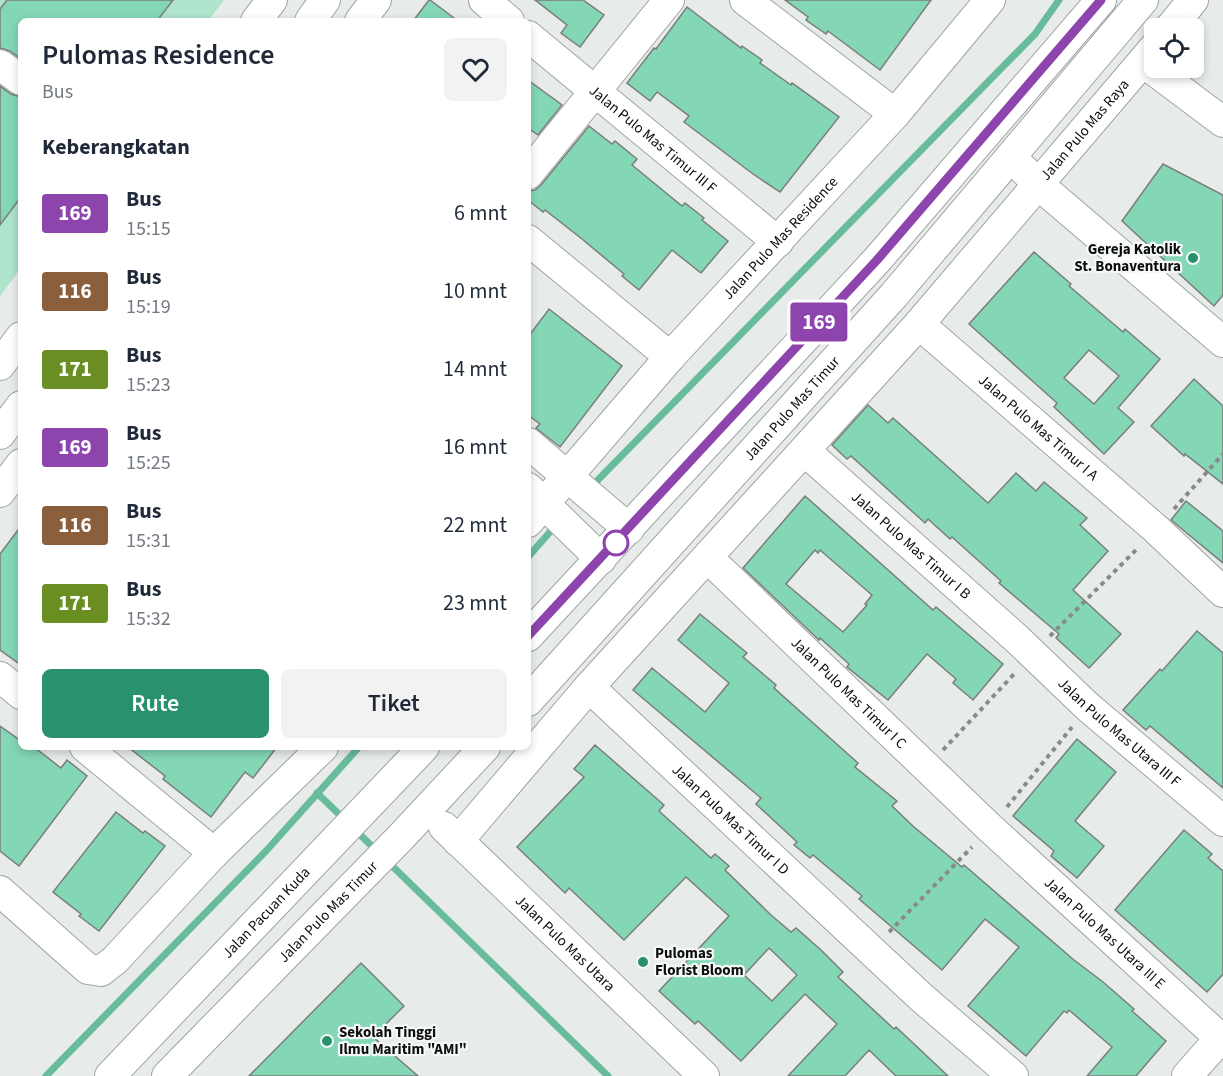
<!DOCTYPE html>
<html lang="id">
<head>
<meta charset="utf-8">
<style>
  :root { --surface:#fff; --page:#f2f2f3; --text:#1f2937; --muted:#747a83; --accent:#29916e }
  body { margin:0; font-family:"Source Sans 3",sans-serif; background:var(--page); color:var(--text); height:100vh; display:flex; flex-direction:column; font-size:22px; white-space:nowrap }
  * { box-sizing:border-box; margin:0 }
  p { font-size:20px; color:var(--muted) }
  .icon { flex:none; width:33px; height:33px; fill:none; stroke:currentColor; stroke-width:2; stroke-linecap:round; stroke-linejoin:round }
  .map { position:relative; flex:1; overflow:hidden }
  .side { position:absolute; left:18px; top:18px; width:513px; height:732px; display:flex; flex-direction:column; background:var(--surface); border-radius:9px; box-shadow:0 3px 9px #0003 }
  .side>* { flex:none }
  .badge { padding:0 12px; border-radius:4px; font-size:21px; line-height:39px }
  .buttons { position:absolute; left:1144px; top:18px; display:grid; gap:12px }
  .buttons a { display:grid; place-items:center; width:60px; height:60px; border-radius:9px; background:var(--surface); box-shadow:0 3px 9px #0003; font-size:30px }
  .map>.badge { position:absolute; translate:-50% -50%; box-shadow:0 0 0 3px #fff }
  h2 { padding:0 24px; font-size:22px; line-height:54px }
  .round { display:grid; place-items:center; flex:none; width:63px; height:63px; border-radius:9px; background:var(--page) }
  .overview { display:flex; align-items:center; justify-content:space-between; height:102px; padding:0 24px }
  h1 { font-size:28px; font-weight:600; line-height:45px }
  .action { display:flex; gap:12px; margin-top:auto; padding:12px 24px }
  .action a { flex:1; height:69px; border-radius:9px; background:var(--accent); color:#fff; font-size:24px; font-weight:600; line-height:69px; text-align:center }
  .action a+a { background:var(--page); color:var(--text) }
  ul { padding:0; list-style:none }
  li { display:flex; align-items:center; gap:18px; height:78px; padding:0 24px }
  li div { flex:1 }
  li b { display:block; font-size:22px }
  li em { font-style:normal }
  li .badge { min-width:66px; font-weight:700; text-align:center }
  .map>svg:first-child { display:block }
  .green { fill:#aee3cc }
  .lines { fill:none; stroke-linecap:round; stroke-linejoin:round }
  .stream { stroke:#68bc9b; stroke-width:7 }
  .building { fill:#83d7b5; stroke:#7a7e7c; stroke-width:1.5; fill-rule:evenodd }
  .minor-casing { stroke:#a0a4a2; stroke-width:32 }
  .path { stroke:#898b8a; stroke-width:4; stroke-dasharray:4.5 4.5; stroke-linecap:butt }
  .minor { stroke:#fff; stroke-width:30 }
  .line-casing { stroke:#fff; stroke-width:14 }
  .line { stroke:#8e44ad; stroke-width:9 }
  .poi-dot { fill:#29916e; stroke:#f5f9f7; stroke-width:2 }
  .stop-dot { fill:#fff; stroke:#8e44ad; stroke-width:3 }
  .labels { text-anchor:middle; stroke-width:4.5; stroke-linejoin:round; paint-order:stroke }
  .street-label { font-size:15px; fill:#0c0d0c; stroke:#f5f9f7 }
  .poi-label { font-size:15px; font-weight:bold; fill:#0c0d0c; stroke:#f5f9f7; text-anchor:start }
</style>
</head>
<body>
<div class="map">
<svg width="1223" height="1076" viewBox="0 0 1223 1076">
  <rect width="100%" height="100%" fill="#e7ebe9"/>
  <polygon class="green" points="0,0 224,0 208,21 21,21 21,268 0,296"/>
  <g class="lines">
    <g class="stream">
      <polyline points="590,488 1035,34 1059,0"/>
      <polyline points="528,557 556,525"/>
      <polyline points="317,793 344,819"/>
      <polyline points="354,829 376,850"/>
      <polyline points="386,860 608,1076"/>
      <polyline points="46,1076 266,851 359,747"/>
    </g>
  </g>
  <g class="building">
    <polygon points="7,0 173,0 157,21 21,21 21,59 10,51 0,48 0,9"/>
    <polygon points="429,0 430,0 458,21 413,21"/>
    <polygon points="535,0 583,0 604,15 580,47 561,33 567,25"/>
    <polygon points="785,0 931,0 880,70 828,31 826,34 806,20 808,17"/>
    <polygon points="687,7 741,48 742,46 762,60 760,63 791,85 792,83 839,117 780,192 753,174 684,122 689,116 657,92 650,101 627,83 654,48 656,49"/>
    <polygon points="528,80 562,105 538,135 528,128"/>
    <polygon points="0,86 11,94 21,97 21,197 0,225"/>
    <polygon points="589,126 612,144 615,141 637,159 632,165 682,206 685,203 704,218 702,220 728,241 701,273 672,250 639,290 622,276 624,274 582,239 545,210 543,212 528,200 528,191 535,190 541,185"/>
    <polygon points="1163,164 1223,195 1223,295 1214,306 1122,221"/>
    <path d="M1034,252l37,32 -2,2 54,46 2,-3 35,30 -42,49 16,14 -30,32 -50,-47 3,-4 -88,-79zM1089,350l30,26 -25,28 -30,-26z"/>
    <polygon points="549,309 622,366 560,447 536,428 540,424 528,415 528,337"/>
    <polygon points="1194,379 1223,406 1223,484 1185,454 1184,456 1151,426"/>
    <polygon points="868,405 888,423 893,418 988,503 1016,473 1036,491 1044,482 1087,518 1080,525 1108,551 1073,590 1121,634 1089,668 1056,638 1059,634 999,583 1001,581 952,537 950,539 928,519 925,523 851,456 847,459 832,445"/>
    <path d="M805,496l128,114 3,-3 67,57 -30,36 -20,-17 3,-4 -29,-25 -39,46 -41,-33 2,-3 -29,-26 -1,2 -76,-72zM815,550l3,3 2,-3 52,45 -7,9 2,1 -24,27 -57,-48z"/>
    <polygon points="1186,501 1223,531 1223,563 1171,520"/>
    <polygon points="21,526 21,665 0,650 0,554"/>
    <polygon points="700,614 747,653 743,657 776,685 774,688 858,763 855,767 897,801 892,806 914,827 962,867 964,865 1074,960 1103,982 1134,1009 1132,1011 1166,1041 1136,1076 1087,1076 1112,1047 1069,1010 1067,1013 1064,1011 1026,1056 968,1006 1019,947 985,919 942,970 859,899 862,896 813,855 810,858 794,845 797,842 756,804 761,798 633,690 652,668 705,712 729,683 678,640"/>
    <polygon points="1197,631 1223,653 1223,788 1150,726 1146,730 1123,710 1160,669 1162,671"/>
    <polygon points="0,726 21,741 21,747 34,747 61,768 67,760 87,776 19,866 0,851"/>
    <polygon points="1077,739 1116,772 1075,821 1104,846 1077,878 1051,856 1054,851 1013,816"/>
    <path d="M595,745l69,60 -5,6 52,47 4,-4 14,12 -4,4 46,45 20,17 5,-4 25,22 22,22 -5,5 56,52 2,-2 52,49h-52l-27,-26 -24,26h-57l49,-52 -32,-30 -64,67 -43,-40 -3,3 -36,-33 70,-75 -43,-39 -62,63 -55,-52 -4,5 -48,-46 67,-70 -10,-8zM769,948l28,27 -25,26 -28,-26z"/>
    <polygon points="128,747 277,747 253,778 245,772 211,817 163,779 165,776"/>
    <polygon points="116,812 143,833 145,831 165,846 99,931 79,916 81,914 53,892"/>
    <polygon points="1184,830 1212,854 1208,858 1223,871 1223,974 1207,992 1115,910"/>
    <polygon points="361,963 404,1006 373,1037 418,1076 249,1076"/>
  </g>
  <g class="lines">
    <g class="minor-casing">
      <g id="minor">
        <polyline points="484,0 509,21"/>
        <polyline points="745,0 895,114"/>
        <polyline points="256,21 272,0"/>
        <polyline points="310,21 325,0"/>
        <polyline points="360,21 376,0"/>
        <polyline points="1170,28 1193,0"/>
        <path id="s1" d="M528,36l250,206"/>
        <polyline points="1143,62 1223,122"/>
        <polyline points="0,65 21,80"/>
        <polyline points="1023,169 1046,191 1223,342"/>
        <polyline points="528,174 669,0"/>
        <polyline points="528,240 670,357"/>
        <path id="s2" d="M919,324l237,205 67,63"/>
        <polyline points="0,365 21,337"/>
        <polyline points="0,434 21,406"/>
        <polyline points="528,443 629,529"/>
        <path id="s3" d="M805,451l212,188 71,68 135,114"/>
        <polyline points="528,488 601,559"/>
        <polyline points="0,492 21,464"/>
        <path id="s4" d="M528,522l142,-165 225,-243 95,-114"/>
        <path id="s5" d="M708,558l282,270 230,210"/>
        <polyline points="528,636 877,260 1101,0"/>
        <polyline points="0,677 21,694"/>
        <path id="s6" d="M589,687l333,311 91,78"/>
        <path id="s7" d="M528,701l366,-406 249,-295"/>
        <polyline points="85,747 214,853"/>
        <path id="s8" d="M444,827l260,249"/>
        <path id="s9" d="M458,841l131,-154 330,-363 236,-277"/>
        <polyline points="0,891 88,969 101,971 115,960 214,853 323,747"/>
        <path id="s10" d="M110,1076l314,-329"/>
        <path id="s11" d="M167,1076l234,-239 84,-90"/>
        <polyline points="1187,1076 1223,1035"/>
      </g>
    </g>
    <g class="path">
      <polyline points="1174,509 1223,454"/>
      <polyline points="1050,636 1138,548"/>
      <polyline points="943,750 1016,672"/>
      <polyline points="1007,807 1072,727"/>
      <polyline points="889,932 972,847"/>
    </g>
    <use href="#minor" class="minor"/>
  </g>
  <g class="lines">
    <g class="line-casing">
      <polyline id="line" points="528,636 877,260 1101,0"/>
    </g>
    <use href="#line" class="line"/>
  </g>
  <g class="poi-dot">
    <circle cx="1193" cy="258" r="6"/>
    <circle cx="643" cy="962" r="6"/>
    <circle cx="327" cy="1041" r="6"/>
  </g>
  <circle class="stop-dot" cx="616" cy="543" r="12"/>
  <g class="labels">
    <g class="street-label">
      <text dy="5" stroke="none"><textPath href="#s9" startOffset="948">Jalan Pulo Mas Raya</textPath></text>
      <text dy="5" stroke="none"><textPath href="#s1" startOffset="162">Jalan Pulo Mas Timur III F</textPath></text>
      <text dy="5" stroke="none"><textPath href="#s4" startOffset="380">Jalan Pulo Mas Residence</textPath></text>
      <text dy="5" stroke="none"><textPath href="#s7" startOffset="394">Jalan Pulo Mas Timur</textPath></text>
      <text dy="5" stroke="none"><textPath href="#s2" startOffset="158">Jalan Pulo Mas Timur I A</textPath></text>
      <text dy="5" stroke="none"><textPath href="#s3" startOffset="142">Jalan Pulo Mas Timur I B</textPath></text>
      <text dy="5" stroke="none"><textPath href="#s5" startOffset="195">Jalan Pulo Mas Timur I C</textPath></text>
      <text dy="5" stroke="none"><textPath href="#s3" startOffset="422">Jalan Pulo Mas Utara III F</textPath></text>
      <text dy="5" stroke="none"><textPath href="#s6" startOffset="194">Jalan Pulo Mas Timur I D</textPath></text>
      <text dy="5" stroke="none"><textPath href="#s10" startOffset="226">Jalan Pacuan Kuda</textPath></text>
      <text dy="5" stroke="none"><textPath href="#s11" startOffset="230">Jalan Pulo Mas Timur</textPath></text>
      <text dy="5" stroke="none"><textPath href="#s5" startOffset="546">Jalan Pulo Mas Utara III E</textPath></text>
      <text dy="5" stroke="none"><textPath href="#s8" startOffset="168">Jalan Pulo Mas Utara</textPath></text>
    </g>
    <g class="poi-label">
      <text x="1181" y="254" text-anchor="end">Gereja Katolik<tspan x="1181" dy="17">St. Bonaventura</tspan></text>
      <text x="655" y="958">Pulomas<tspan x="655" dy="17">Florist Bloom</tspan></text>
      <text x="339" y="1037">Sekolah Tinggi<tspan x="339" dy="17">Ilmu Maritim "AMI"</tspan></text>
    </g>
  </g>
</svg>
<div class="buttons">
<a><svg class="icon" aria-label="locate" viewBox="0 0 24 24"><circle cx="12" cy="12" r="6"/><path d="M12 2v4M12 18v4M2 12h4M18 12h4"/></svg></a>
</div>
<b class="badge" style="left:819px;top:322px;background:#8e44ad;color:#fff">169</b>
<section class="side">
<div class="overview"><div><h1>Pulomas Residence</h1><p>Bus</p></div><a class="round"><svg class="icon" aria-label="heart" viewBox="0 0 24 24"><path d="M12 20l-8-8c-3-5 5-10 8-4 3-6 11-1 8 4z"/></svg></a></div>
<h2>Keberangkatan</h2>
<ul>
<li><span class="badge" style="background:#8e44ad;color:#fff">169</span><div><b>Bus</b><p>15:15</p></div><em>6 mnt</em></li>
<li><span class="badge" style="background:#8b5e3c;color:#fff">116</span><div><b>Bus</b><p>15:19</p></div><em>10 mnt</em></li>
<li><span class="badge" style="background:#6b8e23;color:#fff">171</span><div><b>Bus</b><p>15:23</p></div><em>14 mnt</em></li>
<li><span class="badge" style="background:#8e44ad;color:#fff">169</span><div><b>Bus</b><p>15:25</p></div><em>16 mnt</em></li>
<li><span class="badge" style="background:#8b5e3c;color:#fff">116</span><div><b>Bus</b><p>15:31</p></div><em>22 mnt</em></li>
<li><span class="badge" style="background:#6b8e23;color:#fff">171</span><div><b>Bus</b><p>15:32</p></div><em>23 mnt</em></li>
</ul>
<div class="action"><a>Rute</a><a>Tiket</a></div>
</section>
</div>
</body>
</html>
